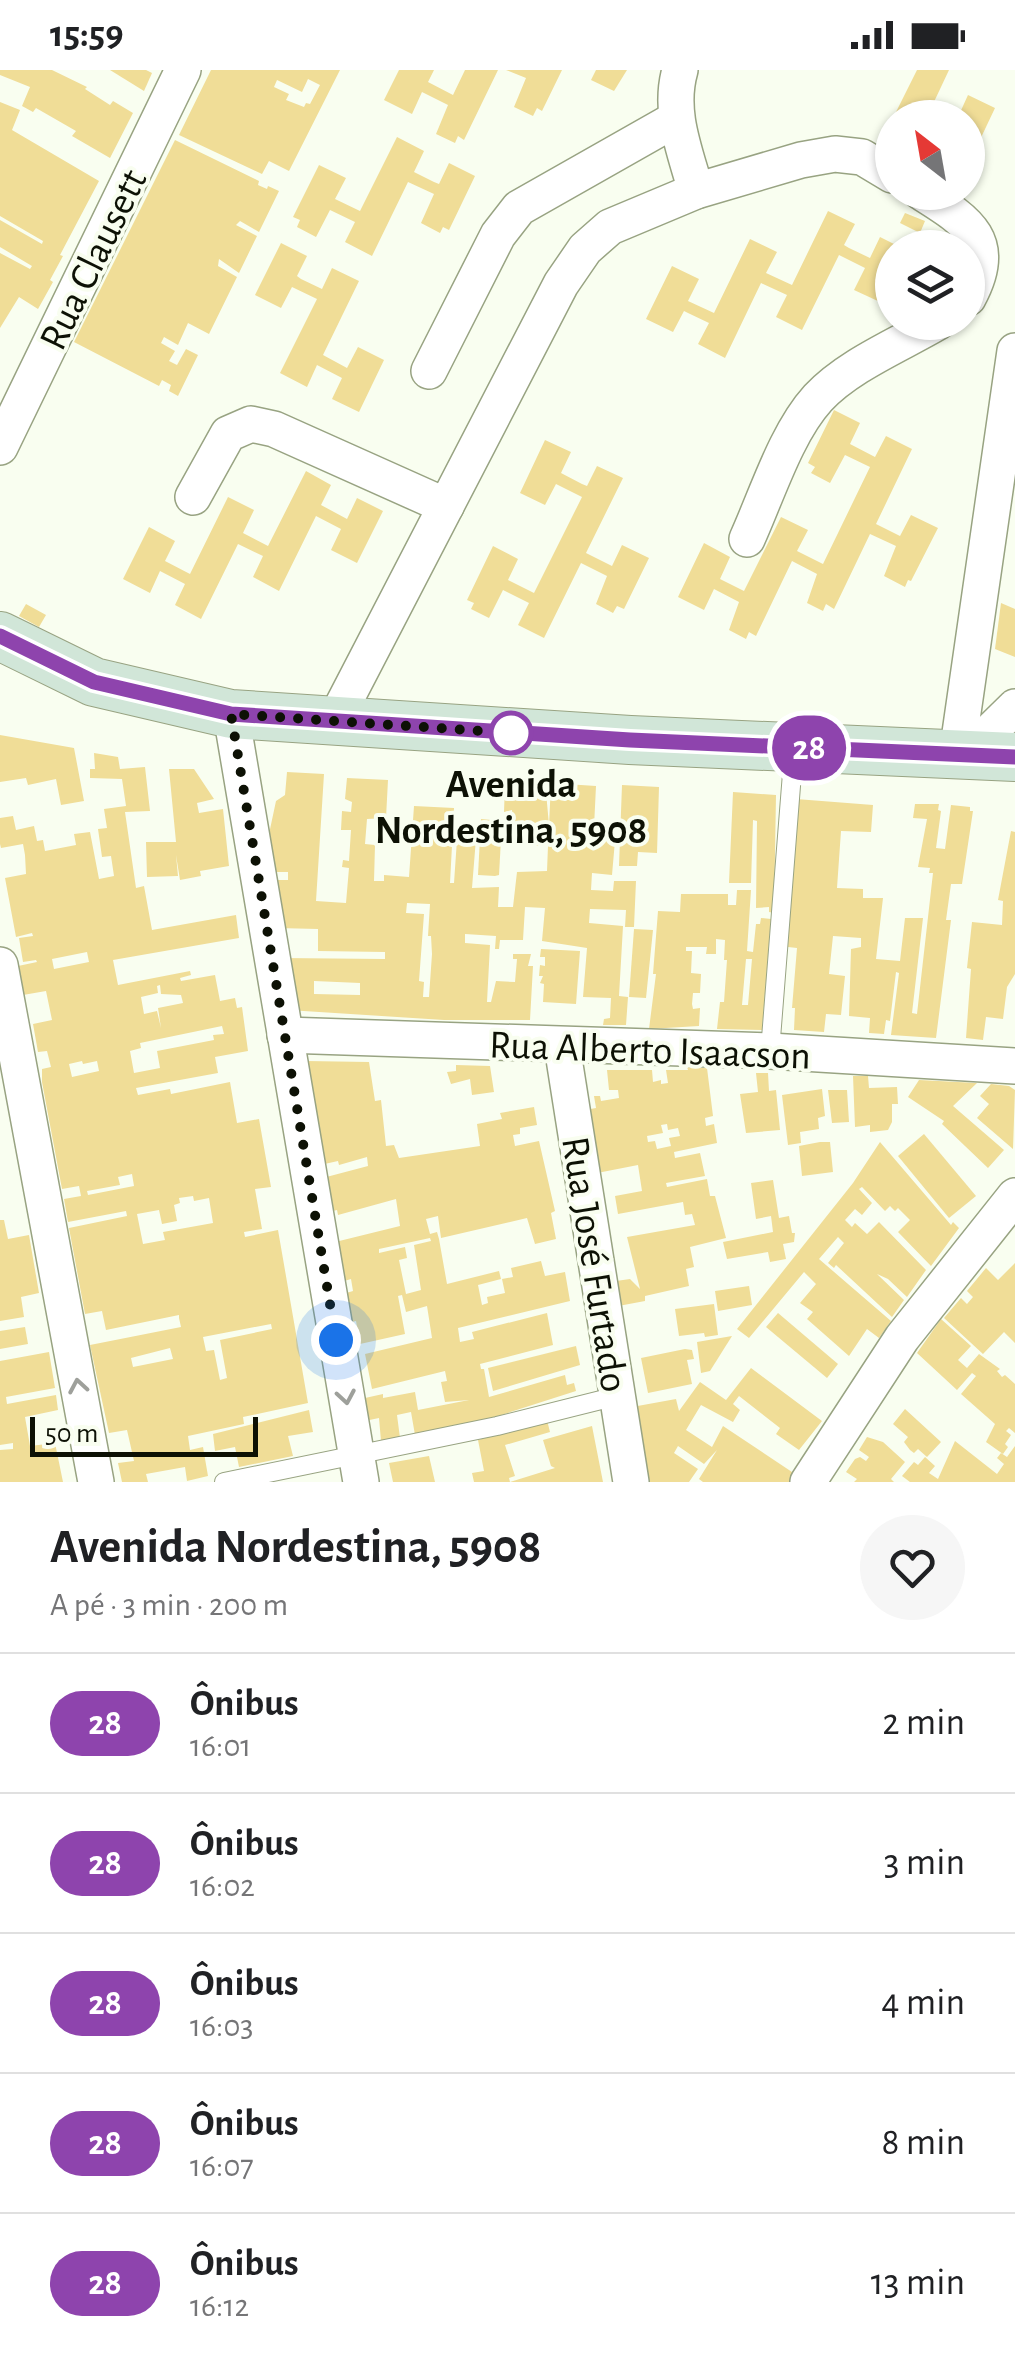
<!DOCTYPE html>
<html lang="pt">
<head>
<meta charset="utf-8">
<style>
  :root { --surface:#fff; --page:#f6f6f6; --text:#202124; --muted:#757577; --line:#e0e0e0 }
  body { margin:0; font-family:"Alegreya Sans",sans-serif; background:var(--page); color:var(--text); height:100vh; display:flex; flex-direction:column; font-size:38px; white-space:nowrap }
  * { box-sizing:border-box; margin:0 }
  p { font-size:32px; color:var(--muted) }
  .icon { flex:none; width:55px; height:55px; fill:none; stroke:currentColor; stroke-width:2; stroke-linecap:round; stroke-linejoin:round }
  .map { position:relative; height:1412px; overflow:hidden }
  .details { display:flex; flex-direction:column; background:var(--surface); flex:1 }
  .details>* { flex:none }
  .badge { padding:0 20px; border-radius:32px; font-size:35px; line-height:65px }
  .needle { width:65px; rotate:329deg }
  .fabs { position:absolute; left:875px; top:30px; display:grid; gap:20px }
  .fabs a { display:grid; place-items:center; width:110px; height:110px; border-radius:50%; background:var(--surface); box-shadow:0 2px 8px #0004; font-size:50px }
  .scale { position:absolute; left:30px; bottom:25px; width:228px; box-sizing:border-box; padding-left:10px; border:5px solid #0d1105; border-top:0; font-size:28px; line-height:35px; white-space:nowrap; color:#0d1105; -webkit-text-stroke:8px #f9fef0; paint-order:stroke }
  .you { position:absolute; width:50px; height:50px; margin:-25px; border:8px solid #fff; border-radius:50%; background:#1a73e8; box-shadow:0 0 0 15px #1a73e833 }
  .map>.badge { position:absolute; translate:-50% -50%; box-shadow:0 0 0 5px #fff }
  .round { display:grid; place-items:center; flex:none; width:105px; height:105px; border-radius:52px; background:var(--page) }
  .overview { display:flex; align-items:center; justify-content:space-between; height:170px; padding:0 50px }
  h1 { font-size:48px; font-weight:700; line-height:75px }
  ul { padding:0; list-style:none }
  li { display:flex; align-items:center; gap:30px; height:140px; padding:0 50px; border-top:2px solid var(--line) }
  li div { flex:1 }
  li b { display:block; font-size:38px }
  li em { font-style:normal }
  li .badge { min-width:110px; font-weight:700; text-align:center }
  .status { display:flex; justify-content:space-between; align-items:center; height:70px; padding:0 50px; background:var(--surface); direction:ltr }
  .status svg { height:28px; fill:currentColor }
  .map>svg:first-child { display:block }
  .building { fill:#f0dd97; fill-rule:evenodd }
  .lines { fill:none; stroke-linecap:round; stroke-linejoin:round }
  .lane-casing { stroke:#98a382; stroke-width:20 }
  .street-casing { stroke:#98a382; stroke-width:38 }
  .secondary-casing { stroke:#98a382; stroke-width:50 }
  .lane { stroke:#fff; stroke-width:18 }
  .street { stroke:#fff; stroke-width:35 }
  .secondary { stroke:#d1e6d8; stroke-width:48 }
  .oneway { stroke:#9ea09b }
  .line-casing { stroke:#fff; stroke-width:22 }
  .line { stroke:#8e44ad; stroke-width:15 }
  .walk { stroke:#0d1105; stroke-width:10; stroke-dasharray:0 18 }
  .stop-dot { fill:#fff; stroke:#8e44ad; stroke-width:5 }
  .labels { text-anchor:middle; stroke-width:8; stroke-linejoin:round; paint-order:stroke }
  .street-label { font-size:40px; fill:#0d1105; stroke:#f9fef0 }
  .stop-label { font-size:40px; font-weight:bold; fill:#0d1105; stroke:#f9fef0 }
</style>
</head>
<body>
<div class="status"><b>15:59</b><svg viewBox="0 0 49 12"><path d="M0 12V9h3v3zM5 12V6h3v6zM10 12V3h3v9zM15 12V0h3v12zM26 1h20v11H26zM47 4h2v5h-2z"/></svg></div>
<div class="map">
<svg width="1015" height="1412" viewBox="0 0 1015 1412">
  <rect width="100%" height="100%" fill="#f9fef0"/>
  <g class="building">
    <polygon points="0,0 52,0 87,17 85,19 110,35 113,31 133,43 110,88 72,66 76,61 36,38 33,42 22,36 30,17 0,5"/>
    <polygon points="110,0 146,0 152,3 144,21"/>
    <path d="M211,0h129l-51,101 -20,-10 -7,13 -83,-39zM308,9l12,6 -10,19 -4,-1 -2,4 -18,-7 3,-6 -15,-7 3,-7 25,12z"/>
    <polygon points="399,0 434,0 428,12 453,25 465,0 498,0 464,70 458,66 455,73 436,64 448,35 422,22 412,44 384,30"/>
    <polygon points="506,0 562,0 542,41 537,38 533,46 514,37 526,8"/>
    <polygon points="596,0 627,0 614,21 591,10"/>
    <polygon points="917,0 949,0 933,34 953,45 958,47 968,25 995,38 968,95 968,48 928,45 926,48 893,48"/>
    <polygon points="0,32 20,40 12,60 99,111 60,185 63,186 50,210 53,212 38,239 19,227 0,258 0,183 30,199 32,196 0,177 0,150 42,174 43,171 0,146"/>
    <polygon points="397,67 424,81 414,102 434,112 439,114 449,93 475,106 449,160 443,157 440,163 421,153 434,124 408,112 372,186 345,172 355,152 330,140 316,167 297,157 300,150 293,147 319,95 346,108 335,129 360,141"/>
    <polygon points="175,70 259,111 258,115 267,119 268,116 279,121 259,162 240,151 236,155 257,166 239,203 219,189 218,196 237,207 209,264 188,253 178,275 164,267 161,273 175,281 169,291 177,295 186,279 198,285 178,326 169,321 171,315 162,310 159,316 74,272"/>
    <polygon points="828,141 855,154 844,175 849,178 870,188 880,167 902,178 892,178 892,208 880,232 854,220 865,198 839,185 802,260 776,247 787,225 761,213 725,288 698,274 709,253 688,243 684,241 673,262 646,249 672,196 699,209 688,231 714,243 750,169 777,182 766,203 792,215"/>
    <polygon points="905,143 925,151 920,163 900,153"/>
    <polygon points="281,173 307,186 297,206 301,209 322,219 332,198 359,211 323,285 347,298 358,277 384,290 359,342 332,329 342,308 317,295 307,317 280,303 317,229 292,217 281,238 255,225"/>
    <polygon points="834,340 860,353 850,374 875,387 886,366 912,379 876,454 900,466 911,445 938,458 911,511 908,510 905,517 884,506 896,476 870,464 834,539 826,534 823,541 807,533 817,504 792,491 756,566 749,562 746,569 729,560 739,532 714,519 704,540 678,527 704,473 730,487 720,509 744,521 781,447 808,460 797,481 823,494 870,397 845,385 830,413 811,403 815,397 808,393"/>
    <polygon points="545,370 571,382 561,403 582,414 587,416 597,396 623,408 586,483 612,496 622,475 649,488 624,539 617,536 613,543 596,534 607,506 581,493 544,568 518,555 529,533 503,520 489,548 471,539 474,533 467,530 493,476 518,489 508,510 534,523 582,427 556,414 545,435 520,423"/>
    <polygon points="306,401 331,415 321,435 347,449 357,428 383,441 357,493 331,480 341,459 316,446 279,521 253,507 263,486 238,474 201,549 175,535 185,514 160,501 150,523 123,509 149,457 175,471 165,491 190,504 228,427 254,440 243,463 268,476"/>
    <polygon points="1001,533 1015,539 1015,587 995,579"/>
    <polygon points="26,534 46,545 39,557 19,546"/>
    <polygon points="0,665 74,678 84,731 61,735 56,709 28,715 26,708 0,712"/>
    <path d="M94,683l24,4 2,12 25,-2 5,44 -25,1 11,76 8,-2 8,44 84,-15 3,23 -126,22 5,25 72,-14 1,4 -11,3 1,3 34,-6 5,26 15,-3 2,10 5,-1 6,44 -33,6 3,16 -82,15 2,7 32,-6 1,5 59,-12 7,41 22,-4 12,68 -16,2 7,40 -18,3 1,5 33,-7 30,173 -65,14 1,7 -56,12 2,14 13,-3 5,29 -21,5 -2,-14 -39,7 2,8h-26l-4,-19 16,-2 -7,-31 -18,3 -19,-88 91,-18 -2,-9v-3l-73,15 -4,-19 -17,3 -16,-86 58,-12 -1,-5 -58,11 -4,-23 17,-3 -2,-10 -17,3 -20,-107v-13l9,-2 -4,-16 -9,1 -5,-28 19,-4 -6,-29 -23,4 -5,-29 19,-4 -1,-2 -13,2 -4,-24 14,-2 -1,-3 -16,4 -11,-59 21,-4 -1,-19 -2,-11 -22,4 -1,-4v-26l13,-2 3,14 18,-4 3,15 6,-1 2,11 31,-6 -2,-11 16,-2 9,47 15,-3 -3,-20 -9,1 -4,-28 9,-1 -3,-19 22,-3 -4,-27 -32,-1v-9h5zM87,882l2,10 -35,7 -2,-10zM160,915l1,9 20,1 2,8 -25,5 3,20 -4,-17 -13,3 -3,-17 17,-4 -1,-7zM222,956l2,8 -11,1 1,5 -57,11 3,17 -26,5 -4,-22 11,-3 -1,-5zM82,991l1,3 14,-3 2,10 -27,6 -3,-13zM132,1104l2,12 -46,9 -1,-4 33,-6 -2,-8zM193,1126l1,5 15,-3 4,25 -50,9 2,8 -22,4 -6,-30 22,-4 3,14 15,-3 -3,-16 6,-2 -1,-5zM271,1254l1,5 -52,11 7,38 -7,2 -6,-30 -8,1 -3,-14zM170,1278l3,11 -40,8 -2,-9z"/>
    <polygon points="169,699 194,699 214,729 197,733 199,743 223,739 229,796 200,801 201,806 180,810 176,785 178,806 147,807 146,772 176,772"/>
    <path d="M287,702l37,2 -8,127 30,2 3,-35 -7,-1 1,-7 6,1 2,-31h-10l1,-19 9,1 1,-10 -7,-3 2,-21 41,2 -2,38 -19,1 -2,25 10,1 -1,36h10v-6l25,2 5,-71 40,2 -4,75h4l4,-58 19,1 -5,62 27,-1 -1,20h15l4,-35 30,-1 1,-25 -37,-1 1,-35 -8,2 1,-28 22,1 1,7h5v-4l13,4 3,33 2,-42 45,3 -2,41 22,2 -4,46 -20,-2 -1,17 22,1 1,-10h22l-2,46h-9l1,-17 -36,-1 -1,14 34,3 -4,70 9,1 -2,28h-23l1,-6 6,-1 1,-20 -28,-1 4,-49 -45,-7 3,-33 -20,-1 -2,33h-23l-1,9h-4l1,-13 -31,-2v9l25,2 -3,57h4l5,-21 19,1 2,-23h-4v-5h18l-3,12h5l-3,54h-86l-156,-10 -7,-52 104,1v-7l-67,-1v-22l-41,-1 -3,-48h14v-8h-17l-2,-38 7,-33 9,-6zM407,833l23,1 -2,32h3l1,18 -3,43h-6l1,-15 -5,-1 5,-67 -18,-1zM314,911l46,2v12l-46,-1z"/>
    <polygon points="622,715 659,717 657,783 638,782 637,796 619,796"/>
    <polygon points="733,722 776,725 774,843 769,842 769,837 756,838 757,751 753,750 751,813 729,813"/>
    <polygon points="796,729 873,735 871,762 841,761 837,818 863,819 863,828 883,828 876,889 900,891 905,848 923,848 912,943 917,944 933,803 929,803 930,798 918,797 927,749 913,748 915,734 939,734 938,740 941,741 936,778 945,779 951,735 970,737 970,741 973,741 962,814 951,814 946,850 951,850 936,968 891,965 899,903 896,902 890,951 886,950 884,964 869,963 870,948 849,946 851,879 861,877 861,868 833,866 829,904 845,906 841,945 826,944 824,962 794,960 795,938 792,938 797,878 788,877"/>
    <polygon points="481,749 502,751 499,805 495,806 478,805"/>
    <polygon points="1011,761 1015,762 1015,904 1007,917 1003,949 986,947 983,970 966,968 971,899 967,898 972,852 1002,855 1003,831 998,830"/>
    <path d="M737,820h14l-4,61 6,1 3,-28h4l1,-6 10,1 -9,111 -45,-1 3,-27h4l3,-42h-3l1,-20 -9,-1v15h-10l1,-7h-21v4h6l-1,22 10,1 -1,19h-7l-1,11 1,5 7,-1 -1,18 -50,3 7,-55h-3l5,-63 22,1 1,-18h47v11h8zM746,889h6l-4,46h-6z"/>
    <polygon points="634,859 653,860 646,928 629,927"/>
    <polygon points="541,879 580,881 576,934 543,932 544,914 540,913 543,906 539,906 540,895 545,896 545,887 540,887"/>
    <path d="M306,991l63,1 6,39 6,-1 5,46 8,-1 5,13 81,-12 -3,-22 25,-5 -2,-6 34,-6 3,18 -17,3v6l-7,1 2,11 24,-5 16,70 -4,2 5,26 -21,5 -8,-26 -86,20 -3,-22 -12,3 4,15 7,-2 2,7 8,45 52,-13 2,8 -23,6 4,20 6,-2 -1,-6 18,-4 -3,-14 11,-2 -2,-9 30,-7 4,15 20,-4 5,29 -112,27 2,14 14,-3 -2,-7 75,-19 6,32 -73,19 1,5h3l5,28 76,-22 2,10 7,-2 2,8 -103,33 -58,11 -4,-23 -14,3 3,23 -19,3 -2,-23 -19,4 -4,-22 27,-6v4l32,-6 3,18 51,-10 -24,2 -4,-20 6,-1 -2,-10 -73,18 -7,-35 67,-16 -5,-32 -21,6 -4,-17 -4,1 7,38 -45,10 -4,-23 -16,4 -7,-28 20,-6 -2,-12 -20,6 -8,-40 77,-19 -4,-27 -58,16 -1,-5 -16,4 -6,-34 53,-14 -1,-9 -28,8 -1,-4 -27,6zM430,1168l1,3 -17,4 7,45 -15,4 -7,-34 8,-2 -2,-11 -26,6v-4z"/>
    <polygon points="456,995 490,996 494,1022 472,1025 470,1009 451,1014 447,1002 456,1001"/>
    <path d="M687,997l20,1 6,48 -8,2 1,8 8,-2 3,19 -43,9 1,6 25,-5 5,23 -39,7 1,4 40,-8 3,17h5l11,42 -36,9 4,20 -8,2 3,17 -44,10v5l-32,6 -4,-25 21,-3 10,10 -13,-52 68,-12 -3,-11 -7,1 -2,-13 -65,12 -3,-18 27,-5 -4,-26 -51,10 -2,-65 11,-2 -2,-12h6l1,5 18,-3 -1,-8h-9l-2,-20h45l1,12 8,-2v4l7,-1 -2,-13h22zM667,1054l1,6 10,-2 2,8 -11,2 2,8 -14,3 -2,-8 -7,1 -1,-6 16,-3 -2,-8z"/>
    <polygon points="756,1003 768,1003 769,1021 776,1020 780,1060 746,1063 740,1024 758,1022"/>
    <polygon points="853,1006 868,1006 869,1018 897,1017 898,1034 892,1034 892,1052 888,1060 870,1062 870,1055 855,1057"/>
    <polygon points="919,1010 977,1013 953,1036 1004,1080 988,1098 942,1054 944,1051 908,1027"/>
    <polygon points="991,1014 1009,1016 1015,1020 1013,1079 977,1048 989,1034 980,1026"/>
    <polygon points="822,1019 825,1046 818,1048 819,1059 800,1062 801,1073 788,1075 782,1025"/>
    <polygon points="828,1020 847,1020 849,1052 832,1053"/>
    <polygon points="924,1064 976,1126 949,1148 898,1086"/>
    <polygon points="820,1072 830,1072 833,1102 802,1106 799,1076"/>
    <polygon points="880,1072 951,1155 953,1152 959,1158 931,1196 898,1162 910,1150 898,1138 895,1141 890,1136 885,1141 862,1117 859,1119 872,1133 862,1145 855,1139 845,1150 852,1157 855,1153 867,1164 879,1152 926,1200 907,1227 888,1209 877,1204 904,1230 892,1247 836,1195 834,1198 828,1193 844,1173 838,1167 819,1189 891,1251 879,1268 867,1259 849,1286 807,1249 813,1242 800,1233 816,1214 804,1202 749,1268 737,1259 853,1113"/>
    <polygon points="773,1110 779,1148 789,1146 792,1163 795,1163 794,1172 783,1174 786,1189 770,1192 768,1182 727,1189 723,1172 773,1162 771,1146 756,1149 751,1113"/>
    <polygon points="0,1150 4,1150 8,1169 29,1165 39,1223 21,1227 24,1247 0,1251"/>
    <polygon points="1015,1193 1015,1273 1004,1262 983,1284 944,1248 961,1228 967,1234 973,1227 967,1221 986,1198 998,1210"/>
    <polygon points="749,1216 752,1235 718,1241 715,1221"/>
    <polygon points="714,1234 718,1265 705,1267 704,1263 679,1266 675,1239"/>
    <polygon points="778,1243 838,1294 827,1308 766,1257"/>
    <polygon points="941,1249 971,1276 958,1290 967,1298 979,1284 1000,1299 997,1301 1002,1307 1005,1305 1015,1314 1015,1363 1009,1358 1006,1361 1011,1365 1005,1374 1008,1377 1003,1384 986,1372 995,1354 961,1324 976,1306 972,1303 957,1320 917,1283"/>
    <polygon points="25,1257 28,1274 0,1279 0,1261"/>
    <polygon points="732,1266 710,1301 701,1303 697,1272"/>
    <polygon points="576,1276 580,1295 493,1321 488,1298"/>
    <polygon points="685,1279 692,1280 694,1289 687,1290 692,1314 648,1323 641,1288"/>
    <polygon points="49,1282 55,1318 6,1327 7,1334 56,1325 58,1340 25,1347 30,1376 55,1373 63,1412 0,1412 0,1380 13,1379 13,1373 0,1375 0,1291"/>
    <polygon points="751,1298 822,1351 799,1380 776,1364 780,1358 739,1326 733,1334 740,1340 733,1352 701,1335 686,1360 712,1377 723,1356 795,1404 790,1412 703,1412 699,1409 717,1380 704,1394 678,1376 674,1383 698,1399 689,1412 644,1412 632,1337 676,1329 679,1341 700,1312 726,1330"/>
    <polygon points="905,1339 941,1372 927,1387 918,1379 914,1383 910,1380 904,1372 908,1367 893,1354"/>
    <polygon points="309,1340 313,1362 288,1366 293,1386 239,1397 235,1377 215,1381 213,1364"/>
    <polygon points="547,1350 550,1362 505,1375 515,1406 509,1408 510,1412 474,1412 472,1403 484,1401 478,1370"/>
    <polygon points="592,1356 603,1412 510,1412 555,1398 551,1396 543,1370"/>
    <polygon points="867,1367 883,1372 905,1392 891,1409 894,1412 854,1412 857,1409 846,1402 855,1389 860,1387 866,1391 869,1387 859,1380"/>
    <polygon points="955,1371 997,1404 1004,1394 997,1388 1001,1383 1007,1387 1015,1376 1015,1412 910,1412 902,1406 914,1392 918,1395 925,1387 935,1396 929,1403 938,1409"/>
    <polygon points="429,1386 435,1412 393,1412 389,1393"/>
  </g>
  <g class="lines">
    <g class="lane-casing">
      <g id="lane">
        <polyline points="770,981 794,678"/>
        <polyline points="224,1412 497,1356 617,1326"/>
      </g>
    </g>
    <g class="street-casing">
      <g id="street">
        <path d="M680,0c-12,42 5,81 16,121"/>
        <path d="M921,122c46,29 79,48 47,106"/>
        <polyline points="429,301 498,165 519,138 676,49"/>
        <polyline points="0,377 183,0"/>
        <polyline points="193,427 228,364 251,354 274,359 446,436"/>
        <path d="M747,469c20,-44 39,-106 71,-141 31,-33 81,-53 120,-76"/>
        <polyline points="231,644 361,1412"/>
        <polyline points="334,652 561,214 585,179 610,157 696,121 801,90 835,84 862,87 892,105"/>
        <polyline points="957,684 1015,281"/>
        <polyline points="967,684 1015,637"/>
        <polyline points="0,895 96,1412"/>
        <polyline points="285,965 770,981 1015,996"/>
        <polyline points="562,976 631,1412"/>
        <polyline points="808,1412 902,1268 1015,1126"/>
      </g>
    </g>
    <g class="secondary-casing">
      <polyline id="secondary" points="0,566 94,612 231,644 630,670 1015,687"/>
    </g>
    <use href="#lane" class="lane"/>
    <use href="#street" class="street"/>
    <use href="#secondary" class="secondary"/>
  </g>
  <defs><path id="oneway-chevron" d="M-2-3.5L2.5 0L-2 3.5" fill="none" stroke-width="1.6" stroke-linecap="round" stroke-linejoin="round" transform="scale(2.5)"/></defs>
  <g class="oneway">
    <use href="#oneway-chevron" transform="translate(78 1316) rotate(-100)"/>
    <use href="#oneway-chevron" transform="translate(346 1327) rotate(80)"/>
  </g>
  <g class="lines">
    <g class="line-casing">
      <polyline id="line" points="0,566 94,612 231,644 630,670 1015,687"/>
    </g>
    <use href="#line" class="line"/>
    <polyline class="walk" points="336,1270 231,644 511,663"/>
  </g>
  <circle class="stop-dot" cx="511" cy="663" r="20"/>
  <g class="labels">
    <g class="street-label">
      <text transform="translate(92 189) rotate(-64)" y="14">Rua Clausett</text>
      <text transform="translate(650 979) rotate(2)" y="14">Rua Alberto Isaacson</text>
      <text transform="translate(596 1194) rotate(81)" y="14">Rua José Furtado</text>
    </g>
    <g class="stop-label">
      <text x="511" y="727">Avenida<tspan x="511" dy="46">Nordestina, 5908</tspan></text>
    </g>
  </g>
</svg>
<div class="fabs">
<a><svg class="needle" viewBox="-14 -14 28 28"><path d="M0-13l5 13h-10z" fill="#e53935"/><path d="M0 13l5-13h-10z" fill="#757577"/></svg></a>
<a><svg class="icon" aria-label="layers" viewBox="0 0 24 24"><path d="M12 4l9 5-9 5-9-5zM3 14l9 5 9-5"/></svg></a>
</div>
<div class="scale">50 m</div>
<div class="you" style="left:336px;top:1270px"></div>
<b class="badge" style="left:809px;top:678px;background:#8e44ad;color:#fff">28</b>
</div>
<section class="details">
<div class="overview"><div><h1>Avenida Nordestina, 5908</h1><p>A pé · 3 min · 200 m</p></div><a class="round"><svg class="icon" aria-label="heart" viewBox="0 0 24 24"><path d="M12 20l-8-8c-3-5 5-10 8-4 3-6 11-1 8 4z"/></svg></a></div>
<ul>
<li><span class="badge" style="background:#8e44ad;color:#fff">28</span><div><b>Ônibus</b><p>16:01</p></div><em>2 min</em></li>
<li><span class="badge" style="background:#8e44ad;color:#fff">28</span><div><b>Ônibus</b><p>16:02</p></div><em>3 min</em></li>
<li><span class="badge" style="background:#8e44ad;color:#fff">28</span><div><b>Ônibus</b><p>16:03</p></div><em>4 min</em></li>
<li><span class="badge" style="background:#8e44ad;color:#fff">28</span><div><b>Ônibus</b><p>16:07</p></div><em>8 min</em></li>
<li><span class="badge" style="background:#8e44ad;color:#fff">28</span><div><b>Ônibus</b><p>16:12</p></div><em>13 min</em></li>
</ul>
</section>
</body>
</html>
